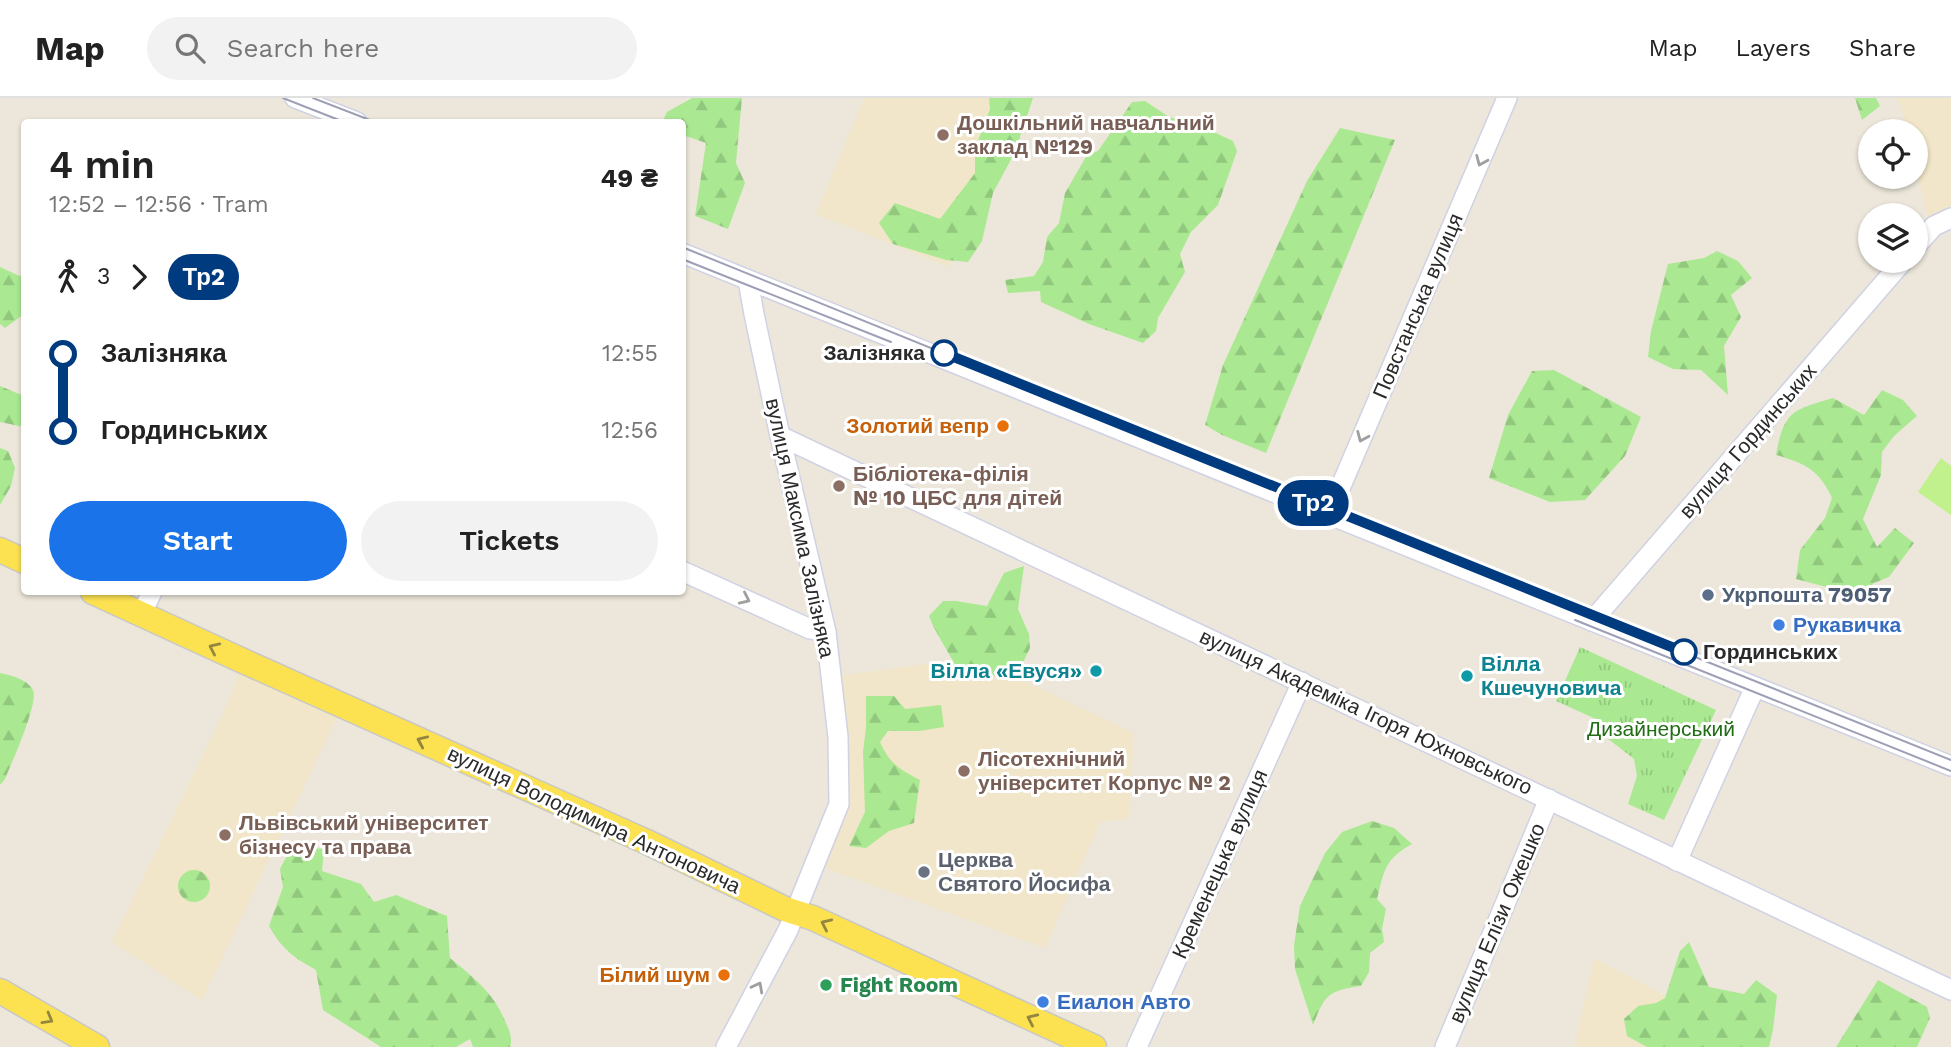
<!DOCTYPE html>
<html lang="en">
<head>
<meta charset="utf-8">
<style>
  :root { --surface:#fff; --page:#f2f2f2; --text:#222; --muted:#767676; --line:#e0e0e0; --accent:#1a73e8 }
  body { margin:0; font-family:"Work Sans",sans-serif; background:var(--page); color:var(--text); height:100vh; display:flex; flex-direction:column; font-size:26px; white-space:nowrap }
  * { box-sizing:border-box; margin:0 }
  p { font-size:23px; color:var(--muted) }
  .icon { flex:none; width:38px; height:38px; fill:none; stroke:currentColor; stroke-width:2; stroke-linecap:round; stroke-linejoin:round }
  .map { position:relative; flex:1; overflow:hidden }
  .panel { position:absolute; left:21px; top:21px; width:665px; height:476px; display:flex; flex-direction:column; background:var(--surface); border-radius:7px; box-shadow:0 2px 5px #0004 }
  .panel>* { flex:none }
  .badge { padding:0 14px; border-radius:23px; font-size:24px; line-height:46px }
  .fabs { position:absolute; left:1858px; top:21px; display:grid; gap:14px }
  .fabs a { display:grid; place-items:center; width:70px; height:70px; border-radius:50%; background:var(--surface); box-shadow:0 2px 5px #0004; font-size:35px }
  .map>.badge { position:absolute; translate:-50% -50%; box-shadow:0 0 0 4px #fff }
  .legs { display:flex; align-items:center; gap:10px; height:77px; padding:0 28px; font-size:23px }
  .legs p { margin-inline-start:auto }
  .head { display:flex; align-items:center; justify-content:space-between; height:119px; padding:0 28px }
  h1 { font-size:38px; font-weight:600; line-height:52px }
  .cta { display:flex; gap:14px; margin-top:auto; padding:14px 28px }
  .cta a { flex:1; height:80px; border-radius:42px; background:var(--accent); color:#fff; font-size:28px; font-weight:600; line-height:80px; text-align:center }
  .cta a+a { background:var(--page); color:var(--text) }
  ul { padding:0 28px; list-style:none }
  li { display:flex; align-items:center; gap:24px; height:77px; font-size:26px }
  li i { display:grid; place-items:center; width:10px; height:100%; margin:0 9px; background:currentColor }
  li i::after { content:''; width:18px; height:18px; margin:-9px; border:5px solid; border-radius:50%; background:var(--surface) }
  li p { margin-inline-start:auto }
  li:first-child i { background:linear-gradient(#0000 50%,currentColor 0) }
  li:last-child i { background:linear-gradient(currentColor 50%,#0000 0) }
  header { display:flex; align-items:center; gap:42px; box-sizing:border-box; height:98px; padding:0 35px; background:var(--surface); border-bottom:2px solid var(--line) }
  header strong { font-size:33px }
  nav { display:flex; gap:38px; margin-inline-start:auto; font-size:24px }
  .search { width:490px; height:63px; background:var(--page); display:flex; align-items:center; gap:18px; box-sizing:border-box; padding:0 24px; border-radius:38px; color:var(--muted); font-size:26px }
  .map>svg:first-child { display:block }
  .education { fill:#f1e6c9 }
  .grass { fill:url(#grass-tufts) }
  .forest { fill:url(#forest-firs) }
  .pitch { fill:#c0f18d }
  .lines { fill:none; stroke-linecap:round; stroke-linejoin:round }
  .minor-casing { stroke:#d0d2e4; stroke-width:22 }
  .major-casing { stroke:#c8c8c8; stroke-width:27 }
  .minor { stroke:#fff; stroke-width:19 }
  .major { stroke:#fce151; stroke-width:24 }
  .tram { stroke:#9d9fb6; stroke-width:2 }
  .oneway { stroke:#9f9f9f }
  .oneway2 { stroke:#93863e }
  .line-1-casing { stroke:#fff; stroke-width:16 }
  .line-1 { stroke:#003b80; stroke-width:10 }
  .education-dot { fill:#8d6e63; stroke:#fff; stroke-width:2.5 }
  .stop-1-dot { fill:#fff; stroke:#003b80; stroke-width:3.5 }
  .food-dot { fill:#e8710a; stroke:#fff; stroke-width:2.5 }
  .service-dot { fill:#5c6f8a; stroke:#fff; stroke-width:2.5 }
  .shop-dot { fill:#3f7fe0; stroke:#fff; stroke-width:2.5 }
  .culture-dot { fill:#0f9aa8; stroke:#fff; stroke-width:2.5 }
  .worship-dot { fill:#6b7280; stroke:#fff; stroke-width:2.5 }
  .leisure-dot { fill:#2e9e5b; stroke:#fff; stroke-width:2.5 }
  .labels { text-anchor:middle; stroke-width:6; stroke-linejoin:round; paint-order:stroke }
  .education-label { font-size:21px; font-weight:bold; fill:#785e54; stroke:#fff; text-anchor:start }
  .street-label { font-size:21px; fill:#2a2a2a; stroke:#fff }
  .stop-label { font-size:21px; font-weight:bold; fill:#2a2a2a; stroke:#fff; text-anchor:end }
  .food-label { font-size:21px; font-weight:bold; fill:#c56008; stroke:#fff; text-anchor:end }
  .service-label { font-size:21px; font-weight:bold; fill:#4e5e75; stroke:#fff; text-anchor:start }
  .shop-label { font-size:21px; font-weight:bold; fill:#366cbe; stroke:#fff; text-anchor:start }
  .culture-label { font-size:21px; font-weight:bold; fill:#0d838f; stroke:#fff; text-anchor:start }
  .park-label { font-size:21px; fill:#206d14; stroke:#fff }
  .worship-label { font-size:21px; font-weight:bold; fill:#5b616d; stroke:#fff; text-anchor:start }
  .leisure-label { font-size:21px; font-weight:bold; fill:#27864d; stroke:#fff; text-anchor:start }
</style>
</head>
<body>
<header>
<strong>Map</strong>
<div class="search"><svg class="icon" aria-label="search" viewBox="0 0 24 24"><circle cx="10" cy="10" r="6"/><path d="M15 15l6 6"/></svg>Search here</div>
<nav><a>Map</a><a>Layers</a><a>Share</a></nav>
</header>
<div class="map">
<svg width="1951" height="949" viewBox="0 0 1951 949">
  <defs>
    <pattern id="grass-tufts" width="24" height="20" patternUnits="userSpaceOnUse" patternTransform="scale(1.75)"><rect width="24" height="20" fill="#aae992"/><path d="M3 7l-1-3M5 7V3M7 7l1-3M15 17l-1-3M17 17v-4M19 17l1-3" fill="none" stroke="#92c87e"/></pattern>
    <pattern id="forest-firs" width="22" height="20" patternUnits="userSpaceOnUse" patternTransform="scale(1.75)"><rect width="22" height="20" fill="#aae992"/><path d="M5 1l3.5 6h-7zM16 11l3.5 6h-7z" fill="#92c87e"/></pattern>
  </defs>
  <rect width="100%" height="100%" fill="#ede7db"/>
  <g class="education">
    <polygon points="864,0 1018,0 949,169 816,116"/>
    <polygon points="1894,0 1951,0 1951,107 1928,120 1916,72 1916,33 1907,33 1900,5"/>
    <polygon points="974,559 1134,635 1129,721 1100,724 1045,850 825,770 848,705 840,578"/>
    <polygon points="241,571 339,615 202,902 112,844 226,609"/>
    <polygon points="1594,860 1763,949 1574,949"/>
  </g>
  <polygon class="grass" points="1580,549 1716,612 1664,722 1628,706 1637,678 1634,661 1607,640 1609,627 1556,603"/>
  <g class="forest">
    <polygon points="692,0 742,0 736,65 745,85 728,131 695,118 706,45 683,37 682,24 662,24 667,14"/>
    <polygon points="989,0 1033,0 1015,54 993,95 982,143 968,164 946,162 893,146 879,125 895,105 940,121 975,75 975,50 990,11"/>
    <polygon points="1855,0 1876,0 1880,8 1862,22"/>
    <polygon points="1145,3 1169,19 1203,29 1233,43 1237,53 1218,107 1191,134 1180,156 1185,174 1158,220 1156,233 1143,245 1089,226 1041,204 1040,193 1008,195 1005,182 1034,178 1043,164 1047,139 1059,125 1065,95 1087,57 1098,53 1132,4"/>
    <polygon points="1340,30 1395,42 1266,355 1222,337 1205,327 1223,267 1307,83"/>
    <polygon points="1717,153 1738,163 1752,180 1731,197 1741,219 1724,248 1728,297 1701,272 1673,271 1648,259 1651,233 1668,166 1704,160"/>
    <polygon points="0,169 24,180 24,216 5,230 0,226"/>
    <polygon points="1554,272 1641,319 1625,358 1585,402 1550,404 1489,380 1508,317 1532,273"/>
    <polygon points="0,288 24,298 24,329 0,324"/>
    <path d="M1882,292l21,10 14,16 -23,20 -12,16 -1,23 -18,44 14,28 18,-19 19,15 -25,34 -15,6 -16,16 -24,-10 -38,-10 4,-29 25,-32 7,-20c-14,-29 -26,-34 -56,-43 8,-44 16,-45 57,-57l31,17z"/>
    <polygon points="0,350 8,353 15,370 11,388 0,407"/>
    <path d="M1024,468l-6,43 11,25 1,14 -14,29 -31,-2 -28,-6c-9,-19 -21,-34 -28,-53l14,-15h13l31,5 17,-33z"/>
    <path d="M0,575c12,3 26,5 33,17 6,13 -22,74 -28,89l-5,6z"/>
    <path d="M866,598h28l11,13 36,-4 3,22 -25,4h-31l-8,11c10,22 19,27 40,38l-6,43 -25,8 -23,17 -17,-2 16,-34 -2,-60 3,-25z"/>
    <path d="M1372,723l22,7 18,16c-27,15 -28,26 -35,55l9,10 -4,20 2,13 -14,11 -1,19 -8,14c-34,5 -36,9 -48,39l-18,-56 -1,-24 6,-39 25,-53 17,-21z"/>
    <path d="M292,748l32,3 -2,22 39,13 13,18 22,-7 51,21 3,42c23,19 44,35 55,63 4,8 8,17 5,26h-37l-3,-8 -14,8h-75l-58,-37 -7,-40c-23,-13 -34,-21 -47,-44l14,-39 -3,-18z"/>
    <circle cx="194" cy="788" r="16"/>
    <polygon points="1689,844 1709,889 1744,896 1756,882 1777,897 1773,932 1769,949 1647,949 1627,938 1624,921 1638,908 1656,905 1665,900 1680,853"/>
    <polygon points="1878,882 1927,909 1930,920 1917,949 1836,949"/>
  </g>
  <polygon class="pitch" points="1941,360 1951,368 1951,417 1918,394"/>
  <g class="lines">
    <g class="minor-casing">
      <g id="minor">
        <polyline points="295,0 357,24"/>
        <polyline points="1916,148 1934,128 1951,120"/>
        <polyline points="682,155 1951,668"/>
        <polyline points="780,338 1951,892"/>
        <polyline points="1329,416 1507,0"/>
        <polyline points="682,473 810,531 826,534"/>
        <polyline points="142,515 152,494"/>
        <polyline points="1592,523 1903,163"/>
        <polyline points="1677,763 1755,589"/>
        <polyline points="726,949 788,832 839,706 838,639 826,534 780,338 754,216 748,182"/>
        <polyline points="1137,949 1302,584"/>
        <polyline points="1445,949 1549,701"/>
      </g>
    </g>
    <g class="major-casing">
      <g id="major">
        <polyline points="0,452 24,463"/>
        <polyline points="93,494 241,562 647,744 785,811 813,820 1094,949"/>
        <polyline points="0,893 97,949"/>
      </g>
    </g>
    <use href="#minor" class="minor"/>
    <use href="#major" class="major"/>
    <g class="tram">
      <polyline points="283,0 344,24"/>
      <polyline points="313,0 375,24"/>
      <polyline points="682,149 1330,412 1951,662"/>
      <polyline points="682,161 891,244"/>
      <polyline points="1575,522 1951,673"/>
    </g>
  </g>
  <defs><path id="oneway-chevron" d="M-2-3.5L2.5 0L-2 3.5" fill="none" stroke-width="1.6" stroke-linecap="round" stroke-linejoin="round" transform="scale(1.75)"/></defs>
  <g class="oneway">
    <use href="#oneway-chevron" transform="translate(1481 63) rotate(113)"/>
    <use href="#oneway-chevron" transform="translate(1362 339) rotate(113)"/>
    <use href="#oneway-chevron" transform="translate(745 501) rotate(25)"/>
    <use href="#oneway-chevron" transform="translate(758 889) rotate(-62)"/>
  </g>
  <g class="oneway2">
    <use href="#oneway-chevron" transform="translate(214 550) rotate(-155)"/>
    <use href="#oneway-chevron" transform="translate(422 643) rotate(-156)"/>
    <use href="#oneway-chevron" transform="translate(826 826) rotate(-155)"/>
    <use href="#oneway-chevron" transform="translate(48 921) rotate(30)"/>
    <use href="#oneway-chevron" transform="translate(1032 921) rotate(-155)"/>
  </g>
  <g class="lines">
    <g class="line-1-casing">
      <polyline id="line-1" points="944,255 1684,554"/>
    </g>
    <use href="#line-1" class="line-1"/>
  </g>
  <g class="education-dot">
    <circle cx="943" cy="37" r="7"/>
    <circle cx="839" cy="388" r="7"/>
    <circle cx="964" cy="673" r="7"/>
    <circle cx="225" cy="737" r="7"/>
  </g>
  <g class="stop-1-dot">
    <circle cx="944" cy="255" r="12"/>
    <circle cx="1684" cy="554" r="12"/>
  </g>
  <g class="food-dot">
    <circle cx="1003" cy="328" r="7"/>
    <circle cx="724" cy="877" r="7"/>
  </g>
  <circle class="service-dot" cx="1708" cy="497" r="7"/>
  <g class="shop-dot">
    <circle cx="1779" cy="527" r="7"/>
    <circle cx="1043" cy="904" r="7"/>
  </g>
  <g class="culture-dot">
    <circle cx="1096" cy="573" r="7"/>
    <circle cx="1467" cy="578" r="7"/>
  </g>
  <circle class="worship-dot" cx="924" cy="774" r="7"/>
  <circle class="leisure-dot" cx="826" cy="887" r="7"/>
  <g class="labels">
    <g class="education-label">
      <text x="957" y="32">Дошкільний навчальний<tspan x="957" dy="24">заклад №129</tspan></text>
      <text x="853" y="383">Бібліотека-філія<tspan x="853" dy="24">№ 10 ЦБС для дітей</tspan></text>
      <text x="978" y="668">Лісотехнічний<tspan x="978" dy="24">університет Корпус № 2</tspan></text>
      <text x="239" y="732">Львівський університет<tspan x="239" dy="24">бізнесу та права</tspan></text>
    </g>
    <g class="street-label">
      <text transform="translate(1418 208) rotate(-67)" y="7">Повстанська вулиця</text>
      <text transform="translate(1748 343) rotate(-49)" y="7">вулиця Гординських</text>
      <text transform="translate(800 430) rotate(78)" y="7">вулиця Максима Залізняка</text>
      <text transform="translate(1366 614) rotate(25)" y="7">вулиця Академіка Ігоря Юхновського</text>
      <text transform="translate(594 722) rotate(25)" y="7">вулиця Володимира Антоновича</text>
      <text transform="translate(1220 766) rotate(-66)" y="7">Кременецька вулиця</text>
      <text transform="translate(1497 825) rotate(-67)" y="7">вулиця Елізи Ожешко</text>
    </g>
    <g class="stop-label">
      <text x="925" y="262">Залізняка</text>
      <text x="1703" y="561" text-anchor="start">Гординських</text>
    </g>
    <g class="food-label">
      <text x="989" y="335">Золотий вепр</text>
      <text x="710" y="884">Білий шум</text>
    </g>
    <g class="service-label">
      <text x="1722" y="504">Укрпошта 79057</text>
    </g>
    <g class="shop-label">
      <text x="1793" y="534">Рукавичка</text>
      <text x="1057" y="911">Еиалон Авто</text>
    </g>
    <g class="culture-label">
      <text x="1481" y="573">Вілла<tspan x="1481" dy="24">Кшечуновича</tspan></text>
      <text x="1082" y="580" text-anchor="end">Вілла «Евуся»</text>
    </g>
    <g class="park-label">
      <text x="1661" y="638">Дизайнерський</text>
    </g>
    <g class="worship-label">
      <text x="938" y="769">Церква<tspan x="938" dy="24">Святого Йосифа</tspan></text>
    </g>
    <g class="leisure-label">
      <text x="840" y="894">Fight Room</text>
    </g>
  </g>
</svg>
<div class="fabs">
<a><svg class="icon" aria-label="locate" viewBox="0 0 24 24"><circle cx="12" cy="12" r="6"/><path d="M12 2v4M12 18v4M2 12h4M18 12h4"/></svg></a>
<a><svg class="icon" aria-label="layers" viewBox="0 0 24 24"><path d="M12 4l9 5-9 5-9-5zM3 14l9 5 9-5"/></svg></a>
</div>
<b class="badge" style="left:1313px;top:405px;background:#003b80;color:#fff">Тр2</b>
<section class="panel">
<div class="head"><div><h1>4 min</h1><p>12:52 – 12:56 · Tram</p></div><b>49 ₴</b></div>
<div class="legs"><svg class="icon" aria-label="walk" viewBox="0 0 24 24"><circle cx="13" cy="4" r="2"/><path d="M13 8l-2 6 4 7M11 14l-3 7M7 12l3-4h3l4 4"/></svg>3<svg class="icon" aria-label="forward" viewBox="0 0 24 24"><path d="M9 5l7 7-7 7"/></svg><b class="badge" style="background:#003b80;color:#fff">Тр2</b></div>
<ul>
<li><i style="color:#003b80"></i><b>Залізняка</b><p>12:55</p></li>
<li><i style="color:#003b80"></i><b>Гординських</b><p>12:56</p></li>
</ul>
<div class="cta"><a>Start</a><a>Tickets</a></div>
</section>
</div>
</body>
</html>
